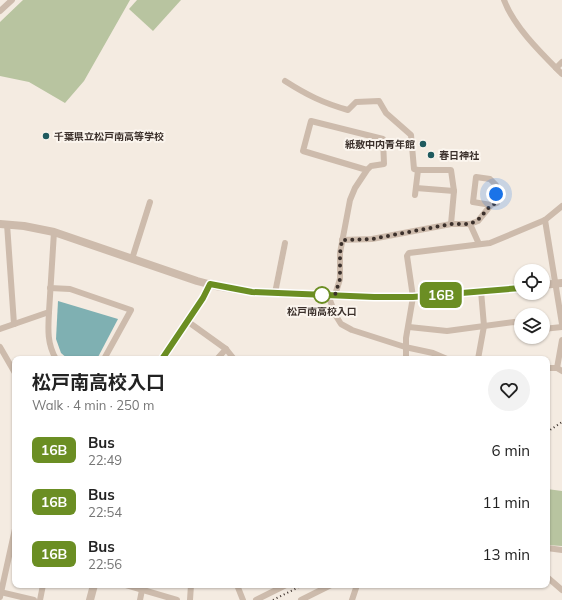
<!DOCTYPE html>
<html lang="en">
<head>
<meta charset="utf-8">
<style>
  :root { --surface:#fff; --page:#f2f2f2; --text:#222; --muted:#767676 }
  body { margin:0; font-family:Mulish,"Noto Sans JP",sans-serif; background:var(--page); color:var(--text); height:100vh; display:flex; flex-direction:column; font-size:15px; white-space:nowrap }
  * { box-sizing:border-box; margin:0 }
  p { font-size:13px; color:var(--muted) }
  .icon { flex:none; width:22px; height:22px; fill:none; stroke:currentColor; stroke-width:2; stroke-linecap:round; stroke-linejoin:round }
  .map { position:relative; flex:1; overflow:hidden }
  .panel { position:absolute; left:12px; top:356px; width:538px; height:232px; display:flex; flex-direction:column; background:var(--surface); border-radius:8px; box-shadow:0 1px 3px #0004 }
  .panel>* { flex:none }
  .badge { padding:0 8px; border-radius:6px; font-size:14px; line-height:26px }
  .buttons { position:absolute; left:514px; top:264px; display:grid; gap:8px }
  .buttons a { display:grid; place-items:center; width:36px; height:36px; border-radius:50%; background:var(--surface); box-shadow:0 1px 3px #0004; font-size:20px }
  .you { position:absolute; width:20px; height:20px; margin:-10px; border:3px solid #fff; border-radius:50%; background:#1a73e8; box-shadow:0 0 0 6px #1a73e833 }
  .map>.badge { position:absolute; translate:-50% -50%; box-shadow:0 0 0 2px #fff }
  .round { display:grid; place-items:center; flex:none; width:42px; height:42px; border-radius:21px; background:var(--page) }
  .summary { display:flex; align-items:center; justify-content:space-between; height:68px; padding:0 20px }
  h1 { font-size:19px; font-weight:700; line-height:30px }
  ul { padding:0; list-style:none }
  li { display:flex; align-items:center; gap:12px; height:52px; padding:0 20px }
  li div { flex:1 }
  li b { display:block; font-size:15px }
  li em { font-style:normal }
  li .badge { min-width:44px; font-weight:700; text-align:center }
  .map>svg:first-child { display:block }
  .green { fill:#b8c4a0 }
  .water { fill:#7fb0b2 }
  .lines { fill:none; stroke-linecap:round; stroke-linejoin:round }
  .minor { stroke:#cdbbac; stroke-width:6 }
  .tertiary { stroke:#cdbbac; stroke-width:8 }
  .rail { stroke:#3b302b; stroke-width:2; stroke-dasharray:1 3; stroke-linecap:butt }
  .line-casing { stroke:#fff; stroke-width:9 }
  .line { stroke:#6b8e23; stroke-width:6 }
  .walk { stroke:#3b302b; stroke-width:4; stroke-dasharray:0 7.2 }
  .poi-dot { fill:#1f5a5e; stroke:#fbf5ee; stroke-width:1.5 }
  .stop-dot { fill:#fff; stroke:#6b8e23; stroke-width:2 }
  .labels { text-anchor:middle; stroke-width:4; stroke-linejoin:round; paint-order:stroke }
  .poi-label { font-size:10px; font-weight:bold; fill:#3b302b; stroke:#fbf5ee; text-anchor:start }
  .stop-label { font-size:10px; font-weight:bold; fill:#3b302b; stroke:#fbf5ee }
</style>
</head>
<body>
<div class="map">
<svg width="562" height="600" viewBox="0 0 562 600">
  <rect width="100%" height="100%" fill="#f4ebe1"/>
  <g class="green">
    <polygon points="23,0 130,0 84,81 65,103 29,82 0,76 0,22"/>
    <polygon points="137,0 181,0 153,31 129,9"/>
    <polygon points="547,489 562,491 562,546 547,545"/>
  </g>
  <polygon class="water" points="58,301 118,319 97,359 68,359 61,353 56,339"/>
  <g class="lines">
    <g class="minor">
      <path d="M504,0c10,27 38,54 58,74"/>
      <polyline points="0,11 12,0"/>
      <polyline points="556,68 562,62"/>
      <path d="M285,81c22,14 38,22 63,29l8,-8 23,-1 7,12 25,22 3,34 4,1h33l3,21 -3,33"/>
      <polyline points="416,188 454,191"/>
      <polyline points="415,195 418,170"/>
      <polyline points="545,220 562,324"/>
      <polyline points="7,224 14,324"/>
      <polyline points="470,224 478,221 491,205 497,203 496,185 490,179 476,177 473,202 491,205"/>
      <polyline points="342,240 372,239 451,224 470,224 479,244"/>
      <polyline points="132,259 150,202"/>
      <polyline points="50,288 70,289 131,310 104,359"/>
      <polyline points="275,293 285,243"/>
      <polyline points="328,295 336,316 341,324 352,330 405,347 433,353 447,359"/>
      <polyline points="335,295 340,279 340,253 350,200 355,188 367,170 303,151 311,121 383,139 384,164 371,166 367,170"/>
      <path d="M49,312c-1,17 -2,32 7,47"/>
      <polyline points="187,321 226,349 234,359"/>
      <polyline points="409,327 447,331 514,322 521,324"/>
      <polyline points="0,329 49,312 54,232"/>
      <polyline points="543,329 562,327"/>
      <polyline points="0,347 15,373"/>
      <polyline points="217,359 226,349"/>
      <polyline points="406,359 406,338 413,297 407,256 409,253 490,243 545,220 562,206"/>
      <polyline points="478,359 484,326 481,291"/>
      <polyline points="547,368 557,368 562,371"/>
      <polyline points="557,368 562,340"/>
      <polyline points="547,548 562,550"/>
      <polyline points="547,577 562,590"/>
      <polyline points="126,585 177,600"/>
      <polyline points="237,585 243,600"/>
      <polyline points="0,592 34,600"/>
      <polyline points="0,597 15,529"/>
      <polyline points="40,600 43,585"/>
      <polyline points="140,600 143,585"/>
      <polyline points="190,600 191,585"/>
      <polyline points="256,600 286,585"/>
      <polyline points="301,600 331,585"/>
      <polyline points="352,600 357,585"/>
    </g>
    <g class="tertiary">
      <polyline points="0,224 24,226 54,232 197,281 216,286 252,292 374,297 413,297 521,288"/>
      <polyline points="543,285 562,283"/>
      <polyline points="162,359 203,298 210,284"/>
      <polyline points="90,600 94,585"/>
    </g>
    <g class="rail">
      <polyline points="547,432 562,422"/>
      <polyline points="273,600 303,585"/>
    </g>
  </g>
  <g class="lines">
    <g class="line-casing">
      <polyline id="line" points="162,359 203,298 210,284 252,292 374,297 413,297 521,288"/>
    </g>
    <use href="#line" class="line"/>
    <polyline class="walk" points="322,295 335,295 340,279 340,253 342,240 372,239 451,224 470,224 478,220 491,205 497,203 496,194"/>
  </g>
  <g class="poi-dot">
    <circle cx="46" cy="136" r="4"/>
    <circle cx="423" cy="144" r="4"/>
    <circle cx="431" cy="155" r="4"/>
  </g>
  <circle class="stop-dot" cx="322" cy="295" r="8"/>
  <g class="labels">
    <g class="poi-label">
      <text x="54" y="140">千葉県立松戸南高等学校</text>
      <text x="415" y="148" text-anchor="end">紙敷中内青年館</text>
      <text x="439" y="159">春日神社</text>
    </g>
    <g class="stop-label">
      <text x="322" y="315">松戸南高校入口</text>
    </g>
  </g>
</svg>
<div class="buttons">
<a><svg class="icon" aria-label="locate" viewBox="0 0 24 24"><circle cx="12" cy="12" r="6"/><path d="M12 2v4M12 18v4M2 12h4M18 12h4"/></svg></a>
<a><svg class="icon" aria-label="layers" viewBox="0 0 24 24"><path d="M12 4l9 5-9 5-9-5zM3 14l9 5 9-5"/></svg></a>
</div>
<div class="you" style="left:496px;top:194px"></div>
<b class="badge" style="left:441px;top:295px;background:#6b8e23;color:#fff">16B</b>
<section class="panel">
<div class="summary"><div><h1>松戸南高校入口</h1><p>Walk · 4 min · 250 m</p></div><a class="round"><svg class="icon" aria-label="heart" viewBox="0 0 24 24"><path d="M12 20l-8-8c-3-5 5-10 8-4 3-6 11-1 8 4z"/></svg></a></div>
<ul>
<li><span class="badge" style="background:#6b8e23;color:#fff">16B</span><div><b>Bus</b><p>22:49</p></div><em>6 min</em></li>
<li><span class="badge" style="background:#6b8e23;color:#fff">16B</span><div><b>Bus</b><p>22:54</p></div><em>11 min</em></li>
<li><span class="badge" style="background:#6b8e23;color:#fff">16B</span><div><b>Bus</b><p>22:56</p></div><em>13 min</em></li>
</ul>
</section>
</div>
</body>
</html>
